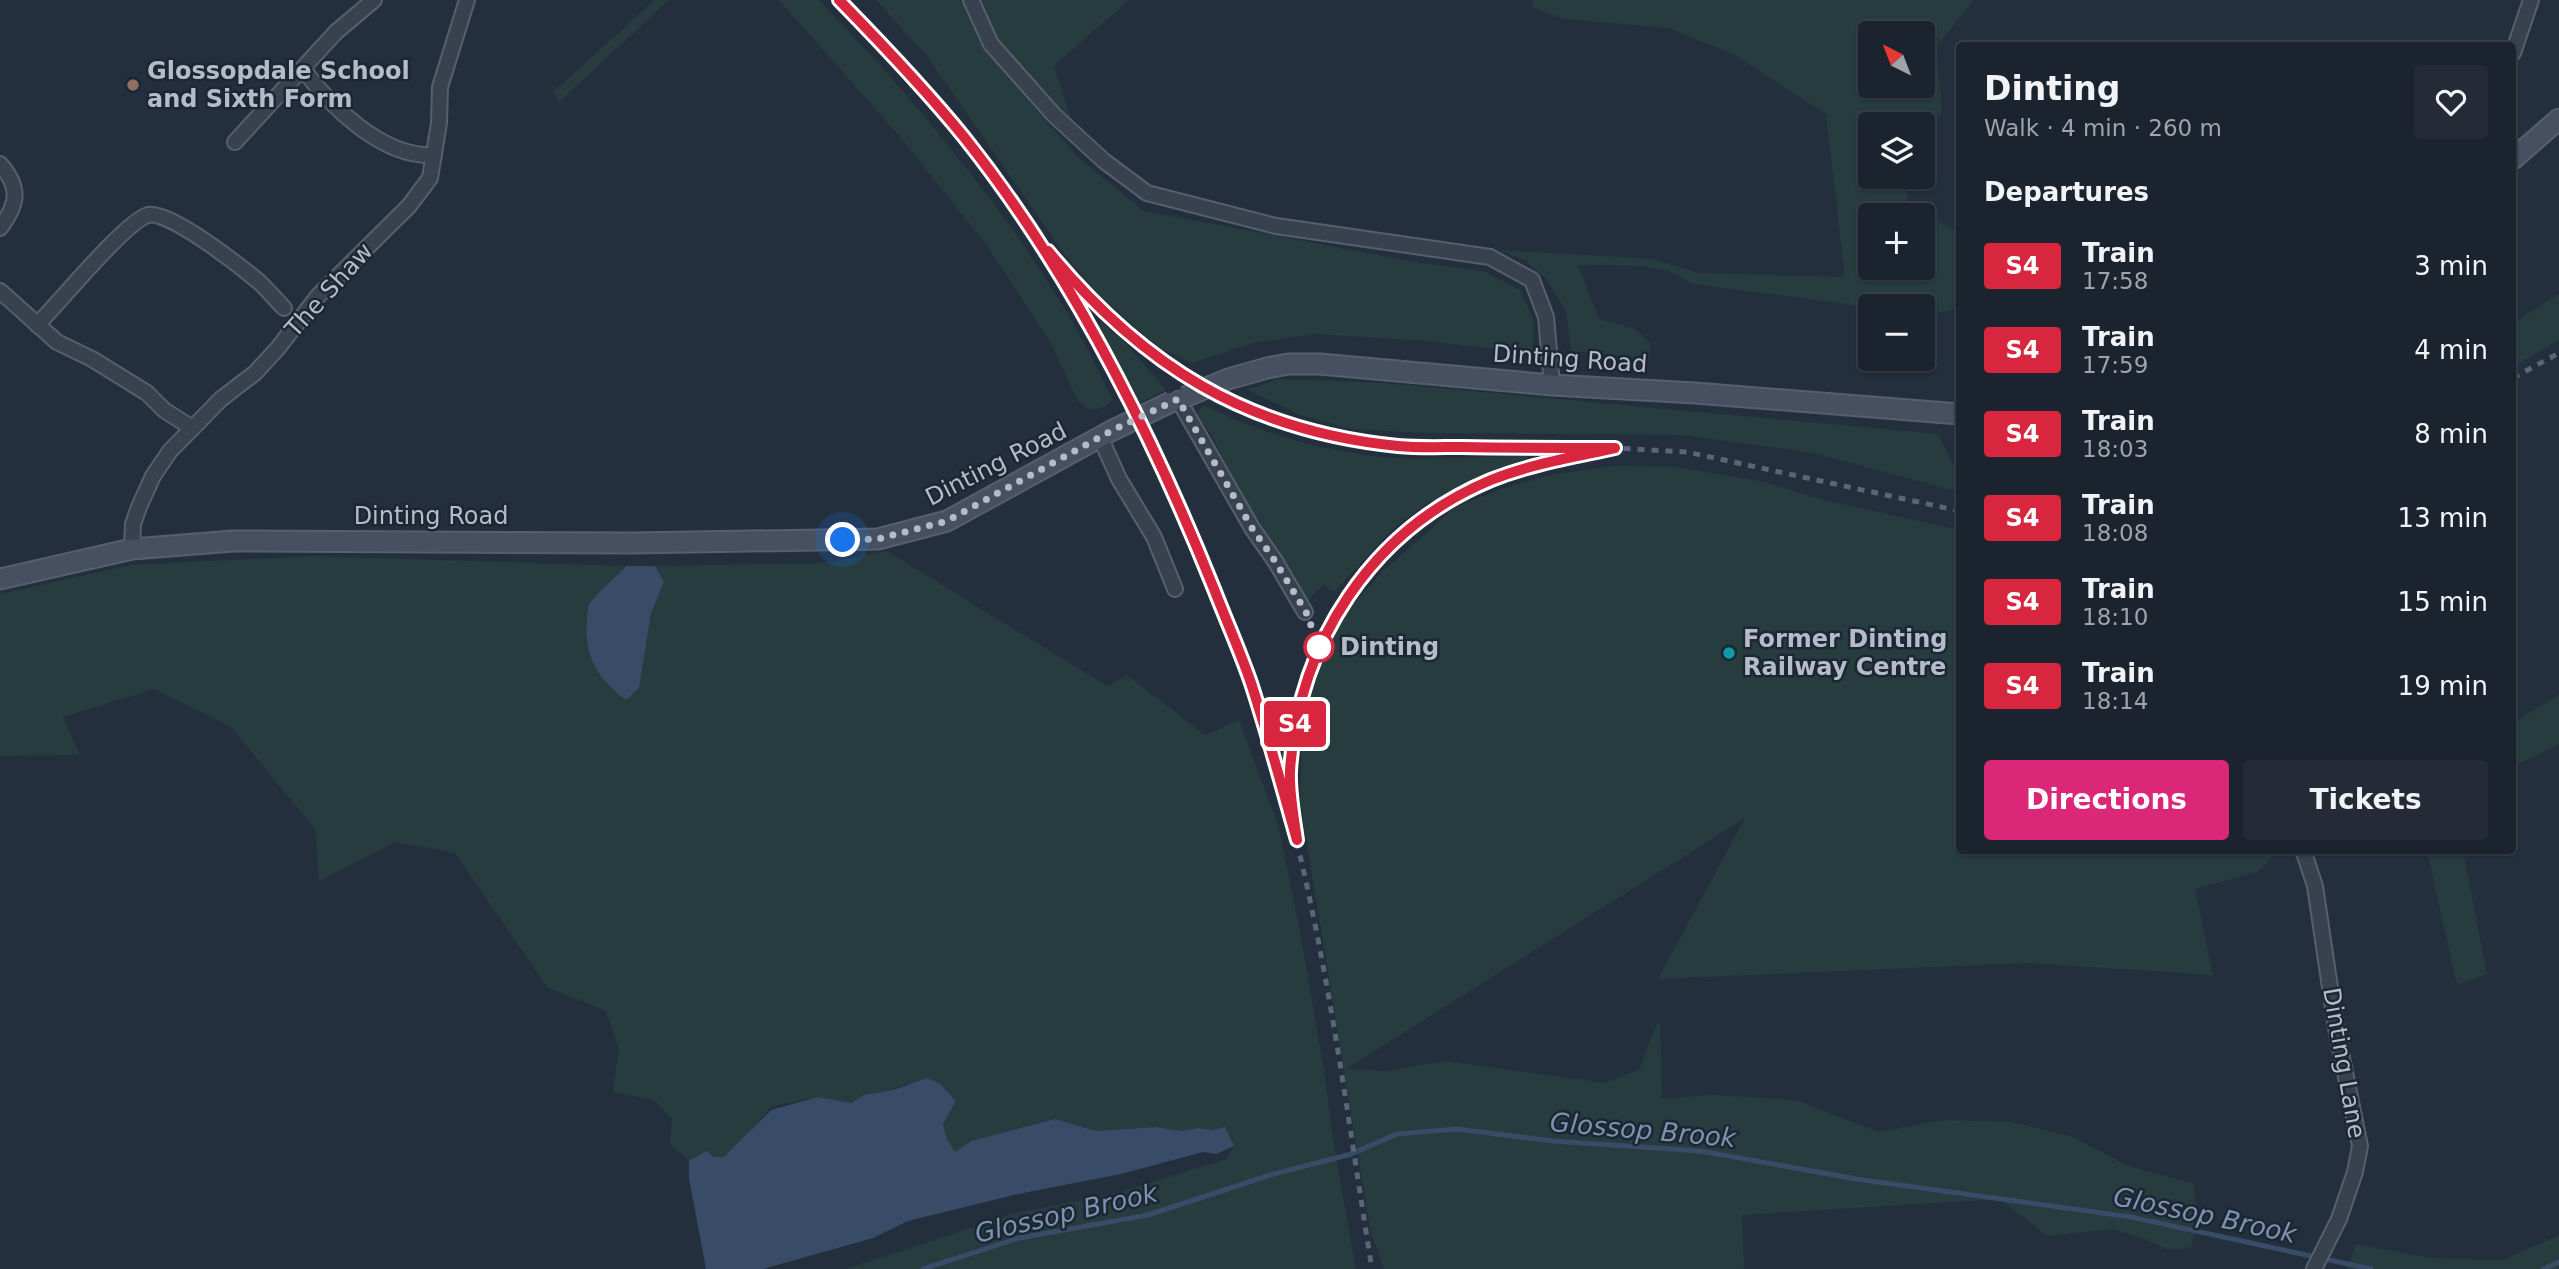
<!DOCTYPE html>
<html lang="en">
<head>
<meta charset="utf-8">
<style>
  :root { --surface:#1b232e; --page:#242b36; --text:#f1f3f6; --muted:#a0a4aa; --line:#39404a; --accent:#db2777 }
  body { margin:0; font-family:"DejaVu Sans",sans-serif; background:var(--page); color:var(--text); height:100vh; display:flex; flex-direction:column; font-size:26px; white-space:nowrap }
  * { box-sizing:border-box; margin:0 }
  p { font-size:23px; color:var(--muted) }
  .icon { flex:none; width:38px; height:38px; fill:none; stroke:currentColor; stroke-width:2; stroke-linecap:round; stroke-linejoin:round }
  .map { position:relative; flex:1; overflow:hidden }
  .drawer { position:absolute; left:1956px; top:42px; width:560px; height:812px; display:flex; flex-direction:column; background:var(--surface); border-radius:7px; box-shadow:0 2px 5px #0004,0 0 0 2px var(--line) }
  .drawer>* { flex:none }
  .badge { padding:0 14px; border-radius:5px; font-size:24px; line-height:46px }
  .needle { width:46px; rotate:318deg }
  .fabs { position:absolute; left:1858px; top:21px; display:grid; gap:14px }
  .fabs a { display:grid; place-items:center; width:77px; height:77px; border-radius:7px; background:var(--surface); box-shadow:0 2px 5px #0004,0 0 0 2px var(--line); font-size:35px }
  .you { position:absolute; width:35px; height:35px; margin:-18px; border:5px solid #fff; border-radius:50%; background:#1a73e8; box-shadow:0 0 0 10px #1a73e833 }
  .map>.badge { position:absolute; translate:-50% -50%; box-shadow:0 0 0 4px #fff }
  h2 { padding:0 28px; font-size:26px; line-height:63px }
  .round { display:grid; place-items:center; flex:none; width:74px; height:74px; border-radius:7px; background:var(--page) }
  .overview { display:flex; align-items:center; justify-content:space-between; height:119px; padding:0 28px }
  h1 { font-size:33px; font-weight:600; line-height:52px }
  .primary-button { display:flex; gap:14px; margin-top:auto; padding:14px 28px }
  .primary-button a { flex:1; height:80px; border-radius:7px; background:var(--accent); color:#fff; font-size:28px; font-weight:600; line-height:80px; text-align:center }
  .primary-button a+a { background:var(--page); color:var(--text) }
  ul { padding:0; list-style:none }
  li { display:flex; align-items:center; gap:21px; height:84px; padding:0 28px }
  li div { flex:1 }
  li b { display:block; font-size:26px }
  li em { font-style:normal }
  li .badge { min-width:77px; font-weight:700; text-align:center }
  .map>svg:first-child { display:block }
  .green { fill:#263c3f; fill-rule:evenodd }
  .water { fill:#394c67 }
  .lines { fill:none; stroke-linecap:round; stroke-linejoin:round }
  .stream { stroke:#394c67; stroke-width:5 }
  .street-casing { stroke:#565f6c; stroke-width:18 }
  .secondary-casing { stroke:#565f6c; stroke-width:23 }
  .street { stroke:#38414e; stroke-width:14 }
  .secondary { stroke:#465061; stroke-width:19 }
  .rail { stroke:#5a6575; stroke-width:5; stroke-dasharray:7 7; stroke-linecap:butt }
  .secondary-bridge-casing { stroke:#565f6c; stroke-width:23; stroke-linecap:butt }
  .secondary-bridge { stroke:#465061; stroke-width:19 }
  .line-casing { stroke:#fff; stroke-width:16 }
  .line { stroke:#d7263d; stroke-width:10 }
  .walk { stroke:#b4bcc9; stroke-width:7; stroke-dasharray:0 12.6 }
  .education-dot { fill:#8d6e63; stroke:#1d2633; stroke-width:2.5 }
  .stop-dot { fill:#fff; stroke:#d7263d; stroke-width:3.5 }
  .culture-dot { fill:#0f9aa8; stroke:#1d2633; stroke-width:2.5 }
  .labels { text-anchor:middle; stroke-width:5; stroke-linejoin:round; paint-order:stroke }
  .poi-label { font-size:24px; font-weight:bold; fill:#b4bcc9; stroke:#1d2633; text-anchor:start }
  .street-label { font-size:24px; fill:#b4bcc9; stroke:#1d2633 }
  .stop-label { font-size:24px; font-weight:bold; fill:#b4bcc9; stroke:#1d2633; text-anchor:start }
  .water-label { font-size:26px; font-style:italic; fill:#7c92b1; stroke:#1d2633 }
</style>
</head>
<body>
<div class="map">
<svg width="2559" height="1269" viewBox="0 0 2559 1269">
  <rect width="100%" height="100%" fill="#242f3e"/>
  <g class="green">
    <polygon points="655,0 669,0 559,102 553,92"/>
    <path d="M779,0h40c89,92 173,192 241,301 20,31 36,66 53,99l-8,7 -15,3 -13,-10 -25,-55 -64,-98 -88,-110z"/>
    <polygon points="876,0 1129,0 1054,66 1071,119 1028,101 1081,160 1144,211 1420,263 1484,271 1520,290 1533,319 1533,353 1426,341 1315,334 1254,343 1192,363 1156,346 1095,291 1062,251 927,56"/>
    <path d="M1532,0h442l-38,47 6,65 -19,23v-11h-52v53h36v27l49,27 4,-1v78l-37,8v-10h-52v5l-23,-7 -155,-20 -24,-13 -23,-5 -68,-1 21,54 36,10 16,15 -2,15 -78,-8 -5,-40 -19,-31 -21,-19 -27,-11 153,9 47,14 146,4 -19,-163 -91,-59 -67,-27 -105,-9 -29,-11zM1871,33h52v53h-52zM1871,215h52v53h-52z"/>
    <polygon points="2559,294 2559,340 2513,367 2513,323"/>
    <polygon points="1102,322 1127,345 1166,390 1140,403 1097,327"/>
    <polygon points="1279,379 1384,383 1938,434 1952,463 1960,467 1960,492 1814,453 1682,435 1424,433 1352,429 1300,415 1247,390"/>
    <path d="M1204,405c57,29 125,48 189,53 44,2 90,-1 134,-2l3,6 -34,11 -62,33 -4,-5 -35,26 -61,65 -11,-7 -15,16 -30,-52 -40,-59 -26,-54 -15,-22 1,-4z"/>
    <polygon points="1613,466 1675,467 1764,482 1823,500 1960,530 1960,850 2278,851 2259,871 2195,889 2213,975 2030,963 1658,979 1745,818 1346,1069 1389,1071 1444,1061 1605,1083 1640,1069 1651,1037 1660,1020 1662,1099 1712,1095 1796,1100 1878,1132 1943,1120 2011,1122 2070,1136 2129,1166 2194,1184 2198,1222 2191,1247 2168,1250 2145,1239 2113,1229 2047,1236 2000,1199 1742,1215 1744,1269 1384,1269 1370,1229 1300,801 1302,726 1324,655 1348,610 1381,573 1454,508 1501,489 1551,475"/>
    <path d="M887,551l220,135 20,-11 78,60 34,-15 39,105 21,101 25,144 9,71 23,128h-510l166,-55 108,-22 106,-33 8,-13 -9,-19 -12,3 -14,-2 -18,3 -26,-4 -59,4 -41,-12 -84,22 -16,12 -8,-14 -4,-15 13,-23 -47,-18c-19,9 -40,9 -58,20l-33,-6 -47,10 -45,53 -30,-4 -7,5 -19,-17 2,-25 -18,-19 -41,-8 6,-43 -13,-38 -59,-24 -92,-134 -59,-11 -77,39 -4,-52 -85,-103 -76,-37 -91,28 17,38 -80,1v-162l131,-29 182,-9 313,10 -4,5 24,67 5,-25 13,-31 -9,-16 168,-3z"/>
    <polygon points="2559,695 2559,744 2513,767 2513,723"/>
    <polygon points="1267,719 1291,720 1285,780"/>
    <polygon points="2427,851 2463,851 2487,974 2457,985"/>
    <polygon points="2559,1235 2559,1269 2347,1269 2356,1244 2430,1258 2503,1260"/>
  </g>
  <g class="water">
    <path d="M626,566h29l9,16 -13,31 -12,75 -13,12c-27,-20 -42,-43 -39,-78 0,-5 0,-12 2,-17 4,-9 29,-29 37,-39z"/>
    <polygon points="927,1078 940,1084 956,1101 943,1124 947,1139 955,1152 971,1141 1055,1119 1096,1131 1155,1127 1181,1131 1199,1128 1213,1130 1225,1127 1234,1146 1216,1154 1203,1152 1121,1174 1018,1194 908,1221 873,1238 763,1269 706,1269 689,1178 689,1161 706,1151 713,1157 724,1157 771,1110 818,1097 851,1103 864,1095 893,1090"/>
  </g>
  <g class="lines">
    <g class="stream">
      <polyline points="923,1269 1019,1238 1148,1215 1270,1175 1351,1154 1397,1134 1457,1129 1553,1141 1701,1151 1856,1179 2131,1217 2371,1269"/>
      <polyline points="2544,1269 2559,1262"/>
    </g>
    <g class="street-casing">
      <g id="street">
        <polyline points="971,0 991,44 1054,115 1104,161 1147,193 1276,226 1490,257 1532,280 1546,317 1552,385"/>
        <polyline points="2513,53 2531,0"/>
        <path d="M303,69c28,38 80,89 131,86"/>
        <polyline points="235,142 336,32 374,0"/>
        <path d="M0,164c21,24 18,40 0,64"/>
        <polyline points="0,291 57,342 92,359 147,393 164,410 192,428"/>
        <path d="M37,325c21,-21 88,-103 111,-110 21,-5 92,51 110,66 9,8 17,18 26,27"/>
        <polyline points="1178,399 1252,528 1275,561 1305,612"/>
        <polyline points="1100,437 1119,479 1154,537 1175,589"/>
        <polyline points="132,549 133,524 139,507 153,476 170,451 221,399 255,373 278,348 318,296 409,206 430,178 439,123 440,87 467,0"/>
        <polyline points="2303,850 2315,886 2336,1028 2360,1146 2355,1172 2339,1219 2314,1269"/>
      </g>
    </g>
    <g class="secondary-casing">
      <g id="secondary">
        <polyline points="2513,159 2559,119"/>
        <polyline points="1267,368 1288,364 1320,364 1552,385 1695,393 1960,414"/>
        <polyline points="0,579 132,549 233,541 632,543 878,539 947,521 1113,430"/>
      </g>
    </g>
    <use href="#street" class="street"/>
    <use href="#secondary" class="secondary"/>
    <g class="rail">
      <polyline points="839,0 897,60 965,138 1033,234 1103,314 1177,372 1248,410 1323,435 1400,447 1615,448 1687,452 1960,511"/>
      <path d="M1059,276c103,171 192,371 238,567 34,140 52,284 75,426"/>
      <polyline points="2513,378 2559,353"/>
      <path d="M1291,795c-5,-119 57,-234 160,-295 42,-25 89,-36 136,-46"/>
    </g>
    <g class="secondary-bridge-casing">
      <g id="secondary-bridge">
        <polyline points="1185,397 1228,379 1267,368"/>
        <polyline points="1113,430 1171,402"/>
      </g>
    </g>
    <use href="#secondary-bridge" class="secondary-bridge"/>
  </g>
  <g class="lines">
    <g class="line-casing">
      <path id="line" d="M839,0c43,44 86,89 125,137 106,133 187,295 250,452 12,31 26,62 37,94 17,52 31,104 46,157 -3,-22 -8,-46 -7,-69 8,-128 81,-241 201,-291 40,-16 83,-23 124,-32 -51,0 -102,0 -153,-1 -21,0 -43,1 -64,-1 -151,-15 -255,-80 -350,-195"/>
    </g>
    <use href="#line" class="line"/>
    <polyline class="walk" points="843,540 878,539 947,521 1113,430 1178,399 1252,528 1275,561 1306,612 1319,647"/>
  </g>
  <circle class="education-dot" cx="133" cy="85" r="7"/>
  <circle class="stop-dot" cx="1319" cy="647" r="14"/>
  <circle class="culture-dot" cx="1729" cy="653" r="7"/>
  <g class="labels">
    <g class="poi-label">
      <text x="147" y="79">Glossopdale School<tspan x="147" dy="28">and Sixth Form</tspan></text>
      <text x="1743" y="647">Former Dinting<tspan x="1743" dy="28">Railway Centre</tspan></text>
    </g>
    <g class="street-label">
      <text transform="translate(329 290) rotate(-48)" y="8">The Shaw</text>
      <text transform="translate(1570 359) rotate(4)" y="8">Dinting Road</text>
      <text transform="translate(996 464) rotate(-27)" y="8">Dinting Road</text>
      <text x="431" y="524">Dinting Road</text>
      <text transform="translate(2344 1063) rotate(80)" y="8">Dinting Lane</text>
    </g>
    <g class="stop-label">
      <text x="1340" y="655">Dinting</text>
    </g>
    <g class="water-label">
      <text transform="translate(1643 1130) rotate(5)" y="9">Glossop Brook</text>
      <text transform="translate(1066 1213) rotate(-13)" y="9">Glossop Brook</text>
      <text transform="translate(2205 1215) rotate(12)" y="9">Glossop Brook</text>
    </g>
  </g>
</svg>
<div class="fabs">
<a><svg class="needle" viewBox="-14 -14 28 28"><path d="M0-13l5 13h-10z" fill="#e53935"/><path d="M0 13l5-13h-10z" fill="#a0a4aa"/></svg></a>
<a><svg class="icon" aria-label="layers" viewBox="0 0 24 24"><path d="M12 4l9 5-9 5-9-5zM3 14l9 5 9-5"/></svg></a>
<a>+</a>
<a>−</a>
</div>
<div class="you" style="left:843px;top:540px"></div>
<b class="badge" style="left:1295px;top:724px;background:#d7263d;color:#fff">S4</b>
<section class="drawer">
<div class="overview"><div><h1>Dinting</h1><p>Walk · 4 min · 260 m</p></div><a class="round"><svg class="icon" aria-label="heart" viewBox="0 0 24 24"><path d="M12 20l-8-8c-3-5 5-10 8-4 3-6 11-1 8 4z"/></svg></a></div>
<h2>Departures</h2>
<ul>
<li><span class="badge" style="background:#d7263d;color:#fff">S4</span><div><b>Train</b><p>17:58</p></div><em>3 min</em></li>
<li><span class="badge" style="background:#d7263d;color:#fff">S4</span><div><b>Train</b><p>17:59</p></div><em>4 min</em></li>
<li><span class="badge" style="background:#d7263d;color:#fff">S4</span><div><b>Train</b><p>18:03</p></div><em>8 min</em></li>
<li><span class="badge" style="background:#d7263d;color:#fff">S4</span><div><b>Train</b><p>18:08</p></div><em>13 min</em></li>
<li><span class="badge" style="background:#d7263d;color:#fff">S4</span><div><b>Train</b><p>18:10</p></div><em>15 min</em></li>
<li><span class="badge" style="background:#d7263d;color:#fff">S4</span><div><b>Train</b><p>18:14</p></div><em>19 min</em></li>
</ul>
<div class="primary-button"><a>Directions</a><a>Tickets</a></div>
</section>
</div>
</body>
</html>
